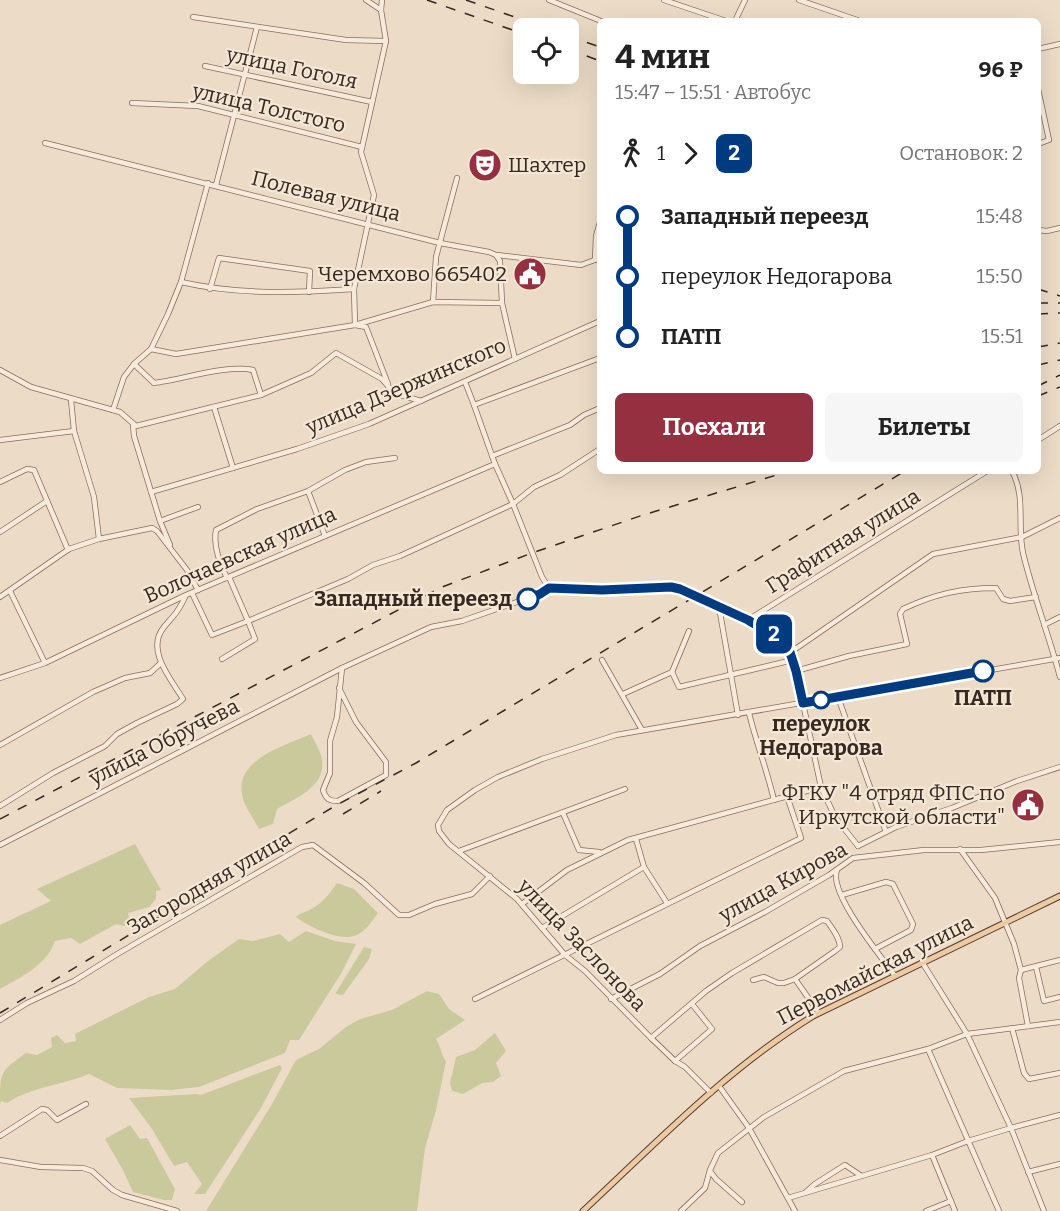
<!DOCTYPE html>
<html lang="ru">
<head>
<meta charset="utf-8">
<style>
  :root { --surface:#fff; --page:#f6f6f6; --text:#222; --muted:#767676; --accent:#94303f }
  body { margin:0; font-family:Bitter,serif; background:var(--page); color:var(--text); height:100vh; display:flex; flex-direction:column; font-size:22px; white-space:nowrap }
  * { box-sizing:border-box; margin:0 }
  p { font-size:20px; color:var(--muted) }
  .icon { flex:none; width:33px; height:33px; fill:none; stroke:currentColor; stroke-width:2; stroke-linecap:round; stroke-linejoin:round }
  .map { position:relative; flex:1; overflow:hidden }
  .drawer { position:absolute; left:597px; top:18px; width:444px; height:456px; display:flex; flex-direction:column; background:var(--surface); border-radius:9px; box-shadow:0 6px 24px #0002 }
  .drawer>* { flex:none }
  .badge { padding:0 12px; border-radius:9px; font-size:21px; line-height:39px }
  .controls { position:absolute; left:513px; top:18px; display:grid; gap:12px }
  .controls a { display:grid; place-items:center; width:66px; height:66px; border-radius:9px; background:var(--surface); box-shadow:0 6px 24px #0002; font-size:30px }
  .map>.badge { position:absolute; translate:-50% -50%; box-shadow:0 0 0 3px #fff }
  .legs { display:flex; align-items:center; gap:9px; height:66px; padding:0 18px; font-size:20px }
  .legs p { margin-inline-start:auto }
  .overview { display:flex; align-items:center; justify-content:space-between; height:102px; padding:0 18px }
  h1 { font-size:33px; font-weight:700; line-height:45px }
  .cta { display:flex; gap:12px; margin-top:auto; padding:12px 18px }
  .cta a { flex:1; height:69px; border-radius:9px; background:var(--accent); color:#fff; font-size:24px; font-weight:700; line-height:69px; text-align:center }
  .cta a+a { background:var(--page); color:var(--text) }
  ul { padding:0 18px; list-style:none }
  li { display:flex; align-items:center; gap:21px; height:60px; font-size:22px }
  li i { display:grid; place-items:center; width:9px; height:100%; margin:0 8px; background:currentColor }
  li i::after { content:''; width:15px; height:15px; margin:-8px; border:4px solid; border-radius:50%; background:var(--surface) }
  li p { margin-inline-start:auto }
  li:first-child i { background:linear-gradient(#0000 50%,currentColor 0) }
  li:last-child i { background:linear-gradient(currentColor 50%,#0000 0) }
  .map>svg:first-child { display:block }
  .green { fill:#cac99b }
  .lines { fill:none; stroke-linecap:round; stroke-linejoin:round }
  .minor-casing { stroke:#876d5d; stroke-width:6 }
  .major-casing { stroke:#553d31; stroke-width:7 }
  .minor { stroke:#f7eada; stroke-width:4.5 }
  .major { stroke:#edcaa1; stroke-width:5 }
  .rail { stroke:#382820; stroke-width:1.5; stroke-dasharray:10 10; stroke-linecap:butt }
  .line-1-casing { stroke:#fff; stroke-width:14 }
  .line-1 { stroke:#003b80; stroke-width:9 }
  .stop-1-dot { fill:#fff; stroke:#003b80; stroke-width:3 }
  .labels { text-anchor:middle; stroke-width:4.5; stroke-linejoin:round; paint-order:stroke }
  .street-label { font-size:21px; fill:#382820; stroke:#f4e7d6 }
  .poi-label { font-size:21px; fill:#382820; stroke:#f4e7d6; text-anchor:end }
  .stop-label { font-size:21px; font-weight:bold; fill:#382820; stroke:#f4e7d6 }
</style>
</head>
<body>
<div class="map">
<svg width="1060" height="1211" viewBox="0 0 1060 1211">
  <rect width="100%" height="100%" fill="#ecdcc7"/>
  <g class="green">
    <path d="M311,734c4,8 10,18 11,26 4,27 -26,38 -45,49l-4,15 -14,5c-4,-8 -10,-16 -14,-25 -18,-43 37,-57 66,-70z"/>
    <path d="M135,844l26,46 -5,1v8l-7,8 -21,6 2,9 -6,4 -8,-2 -36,20 -9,-6 -16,3c-8,24 -34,36 -55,48v-64l51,-24 -14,-12z"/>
    <path d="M337,883l17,6 24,24c-6,8 -13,20 -24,23 -16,5 -47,-10 -58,-19 5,-5 11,-5 17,-9 11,-6 17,-15 24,-25z"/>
    <path d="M306,931l29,10 21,3 -14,28 -43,68h-9l-5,13 -86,34 -28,3 -54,-2 -28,-14c-27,11 -58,13 -82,29l-6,-2 -1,4c0,-34 0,-33 26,-52l11,2 15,-8 -1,-9 6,-3 8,8 11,-2 -1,-7 74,-37 26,-8 33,-28 31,-22 14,2 27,-7 9,8z"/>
    <polygon points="364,947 372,949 369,959 343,995 335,994"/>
    <path d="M427,991l12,3 10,15 16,11 -29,19c5,7 4,14 10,22l-10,49 -11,38 -8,63h-211l66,-107 24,-44 23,-11 27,-22 14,-8 32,-9z"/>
    <polygon points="495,1033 506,1051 496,1063 501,1076 493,1082 482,1083 463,1094 452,1091 450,1083 456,1057 475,1050"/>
    <polygon points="280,1065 282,1068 261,1108 205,1194 194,1194 202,1184 187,1162 174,1166 152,1129 129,1098 197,1094 201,1095"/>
    <polygon points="130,1125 140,1139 147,1138 175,1189 172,1200 164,1200 133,1192 123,1170 105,1139"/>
  </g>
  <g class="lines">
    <g class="minor-casing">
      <g id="minor">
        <polyline points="366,0 381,10"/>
        <polyline points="382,0 381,10 386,41 361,152 374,195 354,289 355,325 366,327 388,384"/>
        <polyline points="549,0 601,21"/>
        <polyline points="664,0 726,21"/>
        <polyline points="799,0 860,21"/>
        <polyline points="193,17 346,40 386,41"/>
        <polyline points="735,21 745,0"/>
        <polyline points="1038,49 1060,44"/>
        <polyline points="205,66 372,102"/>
        <polyline points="1038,89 1049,140 1038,144"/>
        <polyline points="132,103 198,106 362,147"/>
        <polyline points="45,143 440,243 489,252 496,255 500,261 502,303 515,359"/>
        <polyline points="216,185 257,27"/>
        <polyline points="1038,230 1047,231 1060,228"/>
        <polyline points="497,255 581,265 600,258"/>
        <polyline points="595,260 596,236 600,222"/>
        <path d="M181,282c57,13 115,11 173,7"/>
        <polyline points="210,289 219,258 310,271 309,292"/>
        <polyline points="433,302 436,257 457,178"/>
        <polyline points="151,349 176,354 355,325 433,302 502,303"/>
        <path d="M134,364l20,19c26,-3 75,-19 99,-13l8,25"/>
        <polyline points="0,370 31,387 120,412 136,426 261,395 311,373 336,353 382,379 394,393 421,401"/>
        <polyline points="465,382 474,405"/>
        <polyline points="71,400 74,431 94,497 99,539"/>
        <polyline points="214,407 233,468"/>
        <polyline points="113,410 124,377 134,364 151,349 168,314 181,282 208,183"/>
        <polyline points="133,425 134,436 160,521 170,545"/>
        <polyline points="0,440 74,431"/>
        <polyline points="1038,440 1060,426"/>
        <polyline points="492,456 570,425 584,415 600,408"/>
        <path d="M1012,471c14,26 5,54 11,82 10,42 26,82 37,124"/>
        <polyline points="0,482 27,469 34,470 68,550"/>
        <polyline points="308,491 325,536"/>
        <polyline points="151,492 297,449 369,424 600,321"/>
        <polyline points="160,521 198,507"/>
        <polyline points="0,532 47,501"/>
        <path d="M227,578c-7,-15 -14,-31 -11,-48l41,-21 51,-18 37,-21 21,-8 29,-4"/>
        <polyline points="549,588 542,577 513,504 495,464 474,405 600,358"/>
        <polyline points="10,591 45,663"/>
        <polyline points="192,593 212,635 248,621 229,577"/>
        <polyline points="0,597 69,549 99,539 152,528 157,531 187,570 198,590"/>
        <polyline points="719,607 738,715"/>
        <polyline points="748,620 987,471"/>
        <polyline points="1044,625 1060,617"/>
        <polyline points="791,652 933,554 1022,537 1060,518"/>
        <polyline points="222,659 255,639 248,621 348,579 373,565 400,556 513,504 534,487 560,475 600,449"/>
        <polyline points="602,660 642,730"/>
        <path d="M796,671l53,-15 58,-12 -7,-30 3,-5c32,-15 58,-21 93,-21l7,11 7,2 26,-4"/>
        <polyline points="672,672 679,687 793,660"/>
        <polyline points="0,678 45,663 186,595 495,464"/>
        <path d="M339,688l17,34 30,40v13l-48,26c-9,0 -12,-2 -15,-11l7,-17v-32l7,-24 5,-49"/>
        <polyline points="623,694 672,672 689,631"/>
        <polyline points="838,697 886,832"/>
        <path d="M749,713c7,29 18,57 25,87"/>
        <polyline points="0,745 93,692 125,678 150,673 161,663"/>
        <path d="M0,806l53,-33 52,-27 12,-12 20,-11 40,-19 6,-5c-12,-20 -38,-49 -19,-72 11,-13 14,-15 21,-30"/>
        <polyline points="563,813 579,850 599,852"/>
        <polyline points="636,839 644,867 667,903"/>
        <polyline points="0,845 342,668 431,627 462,621 540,594 549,588 602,590 671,587 680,589 748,620 787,643 796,671 821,787 835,817 858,846"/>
        <polyline points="858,846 896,827 952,808 1017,781 1060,767"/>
        <polyline points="960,849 995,898 1014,944 1021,970 1019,978 1028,1026"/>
        <polyline points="459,851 625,789"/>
        <path d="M837,870c-9,23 44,86 58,106"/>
        <polyline points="842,895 886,882 893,884 913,924 911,930 875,949"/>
        <polyline points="522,904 567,870 628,840 821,787"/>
        <polyline points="542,928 644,867"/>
        <polyline points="922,962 967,1034 1011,1128 1044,1211"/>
        <polyline points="1036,967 1044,1001 1060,997"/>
        <polyline points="1021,970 1060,960"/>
        <polyline points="795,979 819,1013"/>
        <polyline points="475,999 801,838 787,796"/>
        <polyline points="611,999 660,974 700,946 765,912 829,875 853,858 924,850 981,850 1060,842"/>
        <polyline points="0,1020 27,1003 74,981 119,953 302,847 313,845 364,883 399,915 409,915 435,904 472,894 490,876"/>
        <polyline points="1012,1028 1024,1073 1029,1079 1060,1073"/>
        <path d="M651,1038l55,-47 26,-18 90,-53 5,1c5,7 13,17 13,26l-5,4 -40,28 -11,4h-6l-14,-6 -11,3"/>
        <polyline points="928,1049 999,1211"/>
        <polyline points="675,1061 712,1029 692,1004"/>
        <polyline points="719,1086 749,1128 795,1211"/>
        <polyline points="711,1093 685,1067 675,1061 651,1038 585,971 565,955 517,899 449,844 439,831 438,825 447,810 475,790 498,777 542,759 616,735 1060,658"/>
        <polyline points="0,1136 42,1109 47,1110 57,1120 86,1104"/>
        <polyline points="932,1155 955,1211"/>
        <polyline points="0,1160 41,1167 83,1168 92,1171 113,1190 122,1195 177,1211"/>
        <polyline points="710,1171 716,1179 742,1202"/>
        <polyline points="1028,1172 1060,1164"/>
        <polyline points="806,1192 815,1184 845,1165 860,1175"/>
        <polyline points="788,1198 932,1155 968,1141 1011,1128 1060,1115"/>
        <polyline points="681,1211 705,1188 710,1170 718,1153 764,1117 844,1071 928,1049 967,1034 1060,1022"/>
        <polyline points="926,1211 951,1201"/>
      </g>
    </g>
    <g class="major-casing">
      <path id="major" d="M583,1211c73,-68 144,-142 230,-195l247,-120"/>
    </g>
    <use href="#minor" class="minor"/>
    <use href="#major" class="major"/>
    <g class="rail">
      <polyline points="427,0 524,34"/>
      <polyline points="466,0 546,28"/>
      <polyline points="568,36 600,47"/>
      <polyline points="568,49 600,61"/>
      <polyline points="1038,289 1060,296"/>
      <polyline points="1038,303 1060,303"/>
      <polyline points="1038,314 1060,313"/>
      <polyline points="1038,347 1060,343"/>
      <polyline points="1038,365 1060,360"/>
      <polyline points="1038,386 1060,375"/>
      <polyline points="1038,396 1060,387"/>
      <polyline points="343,814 381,791"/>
      <polyline points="0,819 442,587 532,553 643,515 790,471"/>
      <polyline points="0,1013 200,892 261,850 335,806 416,763 905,471"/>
    </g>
  </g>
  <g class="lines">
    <g class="line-1-casing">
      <polyline id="line-1" points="528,599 540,594 549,588 602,590 671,587 680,589 748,620 787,643 796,671 803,703 983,671"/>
    </g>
    <use href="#line-1" class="line-1"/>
  </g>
  <defs>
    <g id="theatre-disc" transform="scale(1.725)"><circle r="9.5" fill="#94303f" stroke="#f4e7d6"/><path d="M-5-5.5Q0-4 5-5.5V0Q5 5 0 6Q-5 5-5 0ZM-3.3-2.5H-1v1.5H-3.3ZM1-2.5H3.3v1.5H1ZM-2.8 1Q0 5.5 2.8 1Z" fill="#fff"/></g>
    <g id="civic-disc" transform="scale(1.725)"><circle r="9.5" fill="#94303f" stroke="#f4e7d6"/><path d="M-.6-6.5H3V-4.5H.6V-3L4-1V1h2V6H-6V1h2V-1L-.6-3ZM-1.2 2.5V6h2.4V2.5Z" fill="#fff"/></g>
  </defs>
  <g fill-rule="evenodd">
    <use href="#theatre-disc" x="485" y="165"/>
    <use href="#civic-disc" x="530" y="274"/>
    <use href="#civic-disc" x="1028" y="805"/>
  </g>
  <g class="stop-1-dot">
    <circle cx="528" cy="599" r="10"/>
    <circle cx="983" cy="671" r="10"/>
    <circle cx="821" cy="700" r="8"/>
  </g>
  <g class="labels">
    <g class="street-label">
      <text transform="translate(292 68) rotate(12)" y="7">улица Гоголя</text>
      <text transform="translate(269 108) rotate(13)" y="7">улица Толстого</text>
      <text transform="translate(326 196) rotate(14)" y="7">Полевая улица</text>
      <text transform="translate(406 386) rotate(-23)" y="7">улица Дзержинского</text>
      <text transform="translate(843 541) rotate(-32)" y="7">Графитная улица</text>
      <text transform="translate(240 555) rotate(-24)" y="7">Волочаевская улица</text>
      <text transform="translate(164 742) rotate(-27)" y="7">улица Обручева</text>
      <text transform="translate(783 882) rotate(-29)" y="7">улица Кирова</text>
      <text transform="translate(209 883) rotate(-30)" y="7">Загородняя улица</text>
      <text transform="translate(582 945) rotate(46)" y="7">улица Заслонова</text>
      <text transform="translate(875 970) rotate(-27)" y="7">Первомайская улица</text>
    </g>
    <g class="poi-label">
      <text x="508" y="172" text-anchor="start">Шахтер</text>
      <text x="507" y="281">Черемхово 665402</text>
      <text x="1005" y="800">ФГКУ "4 отряд ФПС по<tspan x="1005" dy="24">Иркутской области"</tspan></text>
    </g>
    <g class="stop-label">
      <text x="512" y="606" text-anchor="end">Западный переезд</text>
      <text x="983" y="705">ПАТП</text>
      <text x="821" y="731">переулок<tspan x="821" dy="24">Недогарова</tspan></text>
    </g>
  </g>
</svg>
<div class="controls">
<a><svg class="icon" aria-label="locate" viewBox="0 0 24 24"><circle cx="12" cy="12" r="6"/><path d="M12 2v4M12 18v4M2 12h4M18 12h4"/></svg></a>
</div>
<b class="badge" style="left:774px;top:634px;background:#003b80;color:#fff">2</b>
<section class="drawer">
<div class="overview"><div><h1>4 мин</h1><p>15:47 – 15:51 · Автобус</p></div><b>96 ₽</b></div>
<div class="legs"><svg class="icon" aria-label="walk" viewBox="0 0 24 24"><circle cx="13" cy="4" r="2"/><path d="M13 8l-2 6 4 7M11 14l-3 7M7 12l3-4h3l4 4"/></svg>1<svg class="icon" aria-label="forward" viewBox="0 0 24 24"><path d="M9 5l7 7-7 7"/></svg><b class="badge" style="background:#003b80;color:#fff">2</b><p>Остановок: 2</p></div>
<ul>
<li><i style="color:#003b80"></i><b>Западный переезд</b><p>15:48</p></li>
<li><i style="color:#003b80"></i><span>переулок Недогарова</span><p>15:50</p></li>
<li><i style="color:#003b80"></i><b>ПАТП</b><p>15:51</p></li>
</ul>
<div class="cta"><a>Поехали</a><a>Билеты</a></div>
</section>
</div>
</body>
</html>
